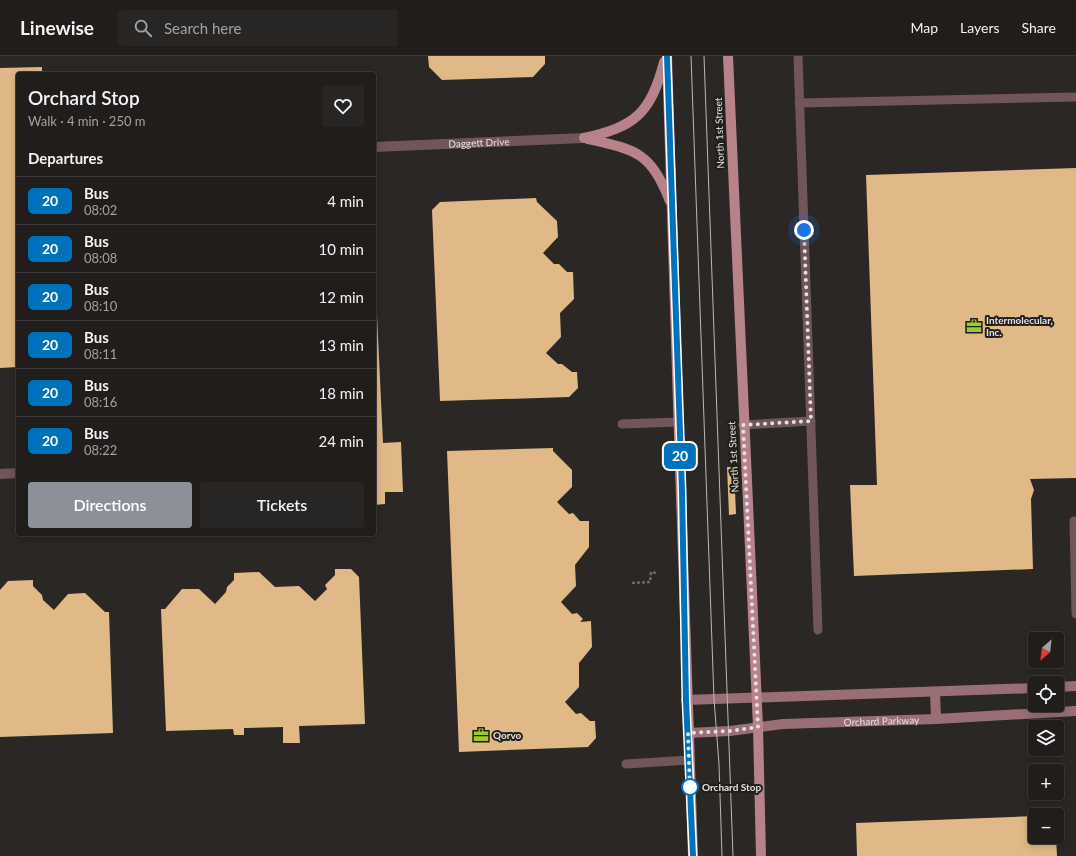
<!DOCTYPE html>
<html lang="en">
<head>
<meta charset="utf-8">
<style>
  :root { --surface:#201d1b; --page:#282624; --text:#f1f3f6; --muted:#a2a2a3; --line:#3d3b3a; --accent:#8c9099 }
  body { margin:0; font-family:Lato,sans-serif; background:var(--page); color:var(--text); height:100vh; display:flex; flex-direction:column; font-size:15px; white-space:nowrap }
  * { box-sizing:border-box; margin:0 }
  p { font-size:13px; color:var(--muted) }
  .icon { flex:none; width:22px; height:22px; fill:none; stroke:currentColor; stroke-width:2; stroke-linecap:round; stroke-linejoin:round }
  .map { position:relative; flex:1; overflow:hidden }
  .drawer { position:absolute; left:16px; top:16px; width:360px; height:464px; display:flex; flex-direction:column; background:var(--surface); border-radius:4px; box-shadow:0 2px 10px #0003,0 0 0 1px var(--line) }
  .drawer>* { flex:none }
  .badge { padding:0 8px; border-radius:6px; font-size:14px; line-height:26px }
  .needle { width:26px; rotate:208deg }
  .tools { position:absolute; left:1028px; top:576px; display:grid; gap:8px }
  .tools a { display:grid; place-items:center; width:36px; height:36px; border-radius:4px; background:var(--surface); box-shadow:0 2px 10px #0003,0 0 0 1px var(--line); font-size:20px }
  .you { position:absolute; width:20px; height:20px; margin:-10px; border:3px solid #fff; border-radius:50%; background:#1a73e8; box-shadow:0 0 0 6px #1a73e833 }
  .map>.badge { position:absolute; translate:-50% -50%; box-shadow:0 0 0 2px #fff }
  h2 { padding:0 12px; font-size:15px; line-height:36px }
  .round { display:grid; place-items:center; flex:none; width:42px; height:42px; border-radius:4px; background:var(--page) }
  .head { display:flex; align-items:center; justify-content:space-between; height:68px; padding:0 12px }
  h1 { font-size:19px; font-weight:600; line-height:30px }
  .action { display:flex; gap:8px; margin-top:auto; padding:8px 12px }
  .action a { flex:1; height:46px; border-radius:4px; background:var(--accent); color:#fff; font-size:16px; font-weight:600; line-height:46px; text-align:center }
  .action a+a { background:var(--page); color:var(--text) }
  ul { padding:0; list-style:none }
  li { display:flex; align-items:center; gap:12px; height:48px; padding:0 12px; border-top:1px solid var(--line) }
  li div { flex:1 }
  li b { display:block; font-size:15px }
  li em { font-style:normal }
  li .badge { min-width:44px; font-weight:700; text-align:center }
  header { display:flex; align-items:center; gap:24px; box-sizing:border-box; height:56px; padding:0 20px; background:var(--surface); border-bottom:1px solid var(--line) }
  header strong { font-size:19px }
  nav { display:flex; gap:22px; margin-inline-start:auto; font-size:14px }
  .search { width:280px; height:36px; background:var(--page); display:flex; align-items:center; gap:10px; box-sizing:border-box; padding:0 14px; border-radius:4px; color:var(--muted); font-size:15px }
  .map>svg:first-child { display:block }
  .building { fill:#e0b986 }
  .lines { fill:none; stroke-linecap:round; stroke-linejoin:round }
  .path { stroke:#6c6967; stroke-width:2.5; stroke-dasharray:3 2; stroke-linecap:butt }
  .service { stroke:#705559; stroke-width:9 }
  .tertiary { stroke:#705559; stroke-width:10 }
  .secondary { stroke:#996f75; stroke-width:10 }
  .primary { stroke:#b8828a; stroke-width:10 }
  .tram { stroke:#bbb9b6; stroke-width:1 }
  .line-casing { stroke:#fff; stroke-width:9 }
  .line { stroke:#0072bc; stroke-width:6 }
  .walk { stroke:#e4e2e0; stroke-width:4; stroke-dasharray:0 7.2 }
  .stop-dot { fill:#fff; stroke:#0072bc; stroke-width:2 }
  .labels { text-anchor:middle; stroke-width:4; stroke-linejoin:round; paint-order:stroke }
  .street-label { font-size:10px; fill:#e4e2e0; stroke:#201e1a }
  .poi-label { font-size:10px; font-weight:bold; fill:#e4e2e0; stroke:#201e1a; text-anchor:start }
  .stop-label { font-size:10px; font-weight:bold; fill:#e4e2e0; stroke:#201e1a; text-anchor:start }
</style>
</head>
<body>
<header>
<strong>Linewise</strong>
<div class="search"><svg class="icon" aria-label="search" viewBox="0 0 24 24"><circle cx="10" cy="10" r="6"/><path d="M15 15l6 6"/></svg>Search here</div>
<nav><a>Map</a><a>Layers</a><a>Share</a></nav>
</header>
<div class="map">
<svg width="1076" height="800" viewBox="0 0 1076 800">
  <rect width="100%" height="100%" fill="#2a2724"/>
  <g class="building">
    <polygon points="428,0 545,0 545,8 533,21 442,24 429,11"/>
    <polygon points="42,11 42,18 18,18 18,311 0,312 0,12"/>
    <polygon points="1076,112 1076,422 1030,423 1034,434 1031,443 1033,513 854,520 850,429 877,429 866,119"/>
    <polygon points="536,142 537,146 557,165 558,181 543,197 554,208 559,208 567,216 573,216 574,243 560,257 561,281 546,297 558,308 562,308 572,316 577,316 578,332 569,341 440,345 432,154 440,146"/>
    <polygon points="374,195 383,387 401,386 403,436 385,436 385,448 374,449"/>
    <polygon points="553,392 553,395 572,414 572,431 557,446 569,458 573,457 580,465 589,465 589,491 575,509 576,530 561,546 572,558 577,557 583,563 580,566 591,565 592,591 579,607 579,631 565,646 576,658 581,657 590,665 595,665 596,682 588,691 459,696 447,395"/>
    <polygon points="727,411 734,411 736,458 729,459"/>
    <polygon points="335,513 351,513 359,521 365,668 299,670 300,687 283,687 283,671 244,672 244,679 234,679 233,673 166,675 161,553 165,553 182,533 199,533 215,548 226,536 227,531 234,524 234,517 259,516 275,531 299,530 315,545 327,533 325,529 335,519"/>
    <polygon points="33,524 33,530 42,539 43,544 54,554 68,538 85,537 105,556 109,556 113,677 0,681 0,534 8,525"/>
    <polygon points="1035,760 1035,781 1056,781 1057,800 857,800 856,767"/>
  </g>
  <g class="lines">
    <polyline class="path" points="632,527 650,526 651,516 656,517"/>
    <g class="service">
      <polyline points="798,0 818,574"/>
      <polyline points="799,47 1076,41"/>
      <polyline points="622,368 679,366"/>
      <polyline points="743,369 811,365"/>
      <polyline points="1076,465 1074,465 1076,558"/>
      <polyline points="626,708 689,704"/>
    </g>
    <g class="tertiary">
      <path id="s1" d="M374,91l210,-9"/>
      <polyline points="0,418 18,417"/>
    </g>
    <g class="secondary">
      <polyline points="1057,631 1076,630"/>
      <polyline points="935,636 936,663"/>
      <polyline points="686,644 1035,632"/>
      <path id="s2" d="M688,677l42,-2 53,-7 153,-5 140,-8"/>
    </g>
    <g class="primary">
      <path d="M667,0c10,267 15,533 26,800"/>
      <polyline points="728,0 758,671 761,800"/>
      <path d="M584,82c51,-11 67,-25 80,-76"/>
      <path d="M588,83c49,11 62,13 82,62"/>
    </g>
    <g class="tram">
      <polyline points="691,0 714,643 719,708 722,800"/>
      <polyline points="704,0 733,800"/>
    </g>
  </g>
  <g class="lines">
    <g class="line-casing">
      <polyline id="line" points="667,0 682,435 686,644 693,800"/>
    </g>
    <use href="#line" class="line"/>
    <polyline class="walk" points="690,731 690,737 688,677 730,675 758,671 743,369 811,365 804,174"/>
  </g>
  <defs>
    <g id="office-bare" transform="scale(1.2)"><path d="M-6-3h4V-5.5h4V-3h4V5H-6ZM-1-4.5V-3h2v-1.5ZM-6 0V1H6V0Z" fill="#9dca30" stroke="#201e1a" stroke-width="2.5" paint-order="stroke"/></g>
  </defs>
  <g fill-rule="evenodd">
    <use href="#office-bare" x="974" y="270"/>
    <use href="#office-bare" x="481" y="679"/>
  </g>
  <circle class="stop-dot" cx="690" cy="731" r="8"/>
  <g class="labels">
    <g class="street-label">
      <text transform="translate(719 77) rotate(-92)" y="4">North 1st Street</text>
      <text dy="4" stroke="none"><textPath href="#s1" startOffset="105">Daggett Drive</textPath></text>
      <text transform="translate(733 401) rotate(-93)" y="4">North 1st Street</text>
      <text dy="4" stroke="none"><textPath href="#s2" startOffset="194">Orchard Parkway</textPath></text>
    </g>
    <g class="poi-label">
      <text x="986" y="268">Intermolecular,<tspan x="986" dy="12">Inc.</tspan></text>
      <text x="493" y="683">Qorvo</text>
    </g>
    <g class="stop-label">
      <text x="702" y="735">Orchard Stop</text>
    </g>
  </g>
</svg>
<div class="tools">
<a><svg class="needle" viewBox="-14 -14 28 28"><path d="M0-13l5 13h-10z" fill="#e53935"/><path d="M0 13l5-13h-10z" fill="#a2a2a3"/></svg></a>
<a><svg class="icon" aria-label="locate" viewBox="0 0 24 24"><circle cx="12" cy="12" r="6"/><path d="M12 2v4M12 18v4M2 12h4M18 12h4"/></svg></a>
<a><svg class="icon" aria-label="layers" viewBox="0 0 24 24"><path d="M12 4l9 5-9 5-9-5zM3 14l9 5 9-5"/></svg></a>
<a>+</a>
<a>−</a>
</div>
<div class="you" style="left:804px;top:174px"></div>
<b class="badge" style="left:680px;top:400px;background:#0072bc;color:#fff">20</b>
<section class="drawer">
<div class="head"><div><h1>Orchard Stop</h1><p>Walk · 4 min · 250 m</p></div><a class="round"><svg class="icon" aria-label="heart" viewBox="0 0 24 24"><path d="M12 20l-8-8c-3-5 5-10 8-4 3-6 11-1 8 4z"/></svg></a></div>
<h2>Departures</h2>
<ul>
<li><span class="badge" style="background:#0072bc;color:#fff">20</span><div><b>Bus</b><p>08:02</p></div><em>4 min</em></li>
<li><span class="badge" style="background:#0072bc;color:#fff">20</span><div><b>Bus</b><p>08:08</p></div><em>10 min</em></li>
<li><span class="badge" style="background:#0072bc;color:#fff">20</span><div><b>Bus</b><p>08:10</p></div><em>12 min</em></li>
<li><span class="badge" style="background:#0072bc;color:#fff">20</span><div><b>Bus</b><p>08:11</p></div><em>13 min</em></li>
<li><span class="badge" style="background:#0072bc;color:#fff">20</span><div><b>Bus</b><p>08:16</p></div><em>18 min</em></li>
<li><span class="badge" style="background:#0072bc;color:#fff">20</span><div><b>Bus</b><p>08:22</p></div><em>24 min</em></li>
</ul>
<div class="action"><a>Directions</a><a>Tickets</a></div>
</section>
</div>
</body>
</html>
